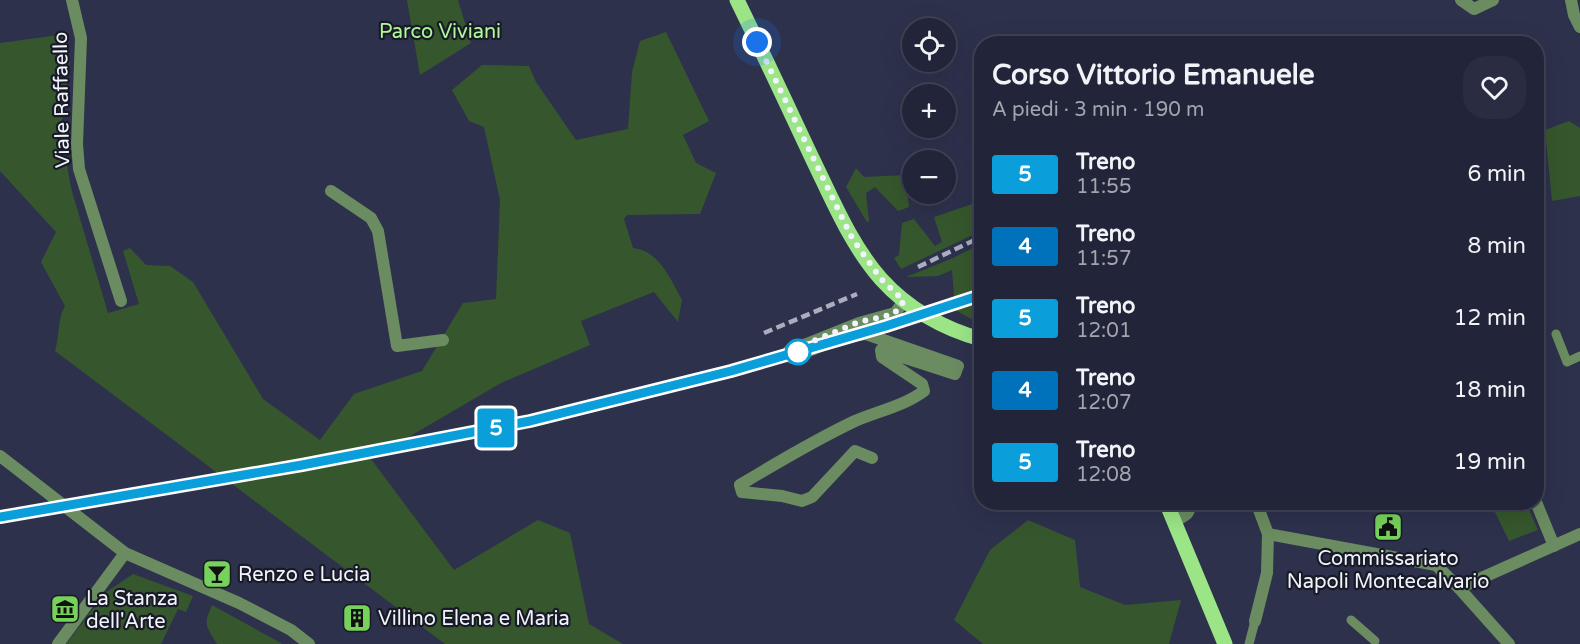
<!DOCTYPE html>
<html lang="it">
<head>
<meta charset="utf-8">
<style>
  :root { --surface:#222539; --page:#2a2d41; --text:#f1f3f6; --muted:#a2a5ae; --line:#3f4253 }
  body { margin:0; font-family:"Varela Round",sans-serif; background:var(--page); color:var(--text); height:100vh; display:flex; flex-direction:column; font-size:22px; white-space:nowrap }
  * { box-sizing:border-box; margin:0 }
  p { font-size:20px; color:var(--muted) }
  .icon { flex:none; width:33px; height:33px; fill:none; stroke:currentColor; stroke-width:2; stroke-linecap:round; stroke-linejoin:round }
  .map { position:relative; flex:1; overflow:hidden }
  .details { position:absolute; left:974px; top:36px; width:570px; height:474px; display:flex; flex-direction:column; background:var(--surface); border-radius:24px; box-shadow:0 6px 24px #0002,0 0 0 2px var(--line) }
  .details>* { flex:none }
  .badge { padding:0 12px; border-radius:4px; font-size:21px; line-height:39px }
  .controls { position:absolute; left:902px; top:18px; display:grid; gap:12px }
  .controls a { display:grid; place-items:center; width:54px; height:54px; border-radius:50%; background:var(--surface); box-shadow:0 6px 24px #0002,0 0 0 2px var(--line); font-size:30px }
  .you { position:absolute; width:30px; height:30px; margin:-15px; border:4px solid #fff; border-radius:50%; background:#1a73e8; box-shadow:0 0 0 9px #1a73e833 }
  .map>.badge { position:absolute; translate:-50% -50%; box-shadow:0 0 0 3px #fff }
  .round { display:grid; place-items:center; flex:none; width:63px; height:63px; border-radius:24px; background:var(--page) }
  .summary { display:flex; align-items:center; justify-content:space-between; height:102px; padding:0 18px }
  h1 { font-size:28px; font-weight:700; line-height:45px }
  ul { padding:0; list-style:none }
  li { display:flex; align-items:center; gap:18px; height:72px; padding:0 18px }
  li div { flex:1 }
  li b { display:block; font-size:22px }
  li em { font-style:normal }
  li .badge { min-width:66px; font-weight:700; text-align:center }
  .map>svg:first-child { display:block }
  .green { fill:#36572d }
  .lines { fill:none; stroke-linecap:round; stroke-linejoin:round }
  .pedestrian { stroke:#6a8c60; stroke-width:9 }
  .minor { stroke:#6a8c60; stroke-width:12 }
  .primary { stroke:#9ce587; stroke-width:15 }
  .rail { stroke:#aaadbd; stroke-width:4.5; stroke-dasharray:9 4.5; stroke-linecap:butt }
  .line-casing { stroke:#fff; stroke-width:14 }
  .line { stroke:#0a9eda; stroke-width:9 }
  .walk { stroke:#f1f4fe; stroke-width:6; stroke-dasharray:0 10.8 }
  .stop-dot { fill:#fff; stroke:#0a9eda; stroke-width:3 }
  .labels { text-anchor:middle; stroke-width:4.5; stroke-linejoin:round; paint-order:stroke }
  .park-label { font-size:20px; fill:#aff79b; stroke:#181a26 }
  .street-label { font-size:20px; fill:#f1f4fe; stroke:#181a26 }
  .poi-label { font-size:20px; fill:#f1f4fe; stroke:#181a26; text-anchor:start }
</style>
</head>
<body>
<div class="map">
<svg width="1580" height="644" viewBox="0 0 1580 644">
  <rect width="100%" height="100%" fill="#2d314c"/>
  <g class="green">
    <polygon points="407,0 458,0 471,43 420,75"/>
    <path d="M666,32l43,89 -26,14 13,28 20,10 -16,41 -73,1 -3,4 9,29c27,3 37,31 49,52l-4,22 -24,-30 -73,29 9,24 -89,38 -130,76 83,111 84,-50 32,13 19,91 34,20h-178l-390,-293c5,-16 2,-31 10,-45l-24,-44 15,-30 -56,-61v-128l66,-9 4,27 -9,65 3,22 7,40 37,125 31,-9 -16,-53 7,-3 16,17 24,1 23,16 70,117 57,41 34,-46 68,-23 41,-68 33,-4 4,-99 -16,-73 -15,-6 -17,-31 30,-25 47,1 7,16 40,58 52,-11 4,-57 8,-31z"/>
    <polygon points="1569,121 1580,128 1580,196 1552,201 1545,130"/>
    <polygon points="856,168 864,177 905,175 909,207 898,211 875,187 866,193 869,221 867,222 846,187"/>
    <polygon points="981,201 981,231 901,269 894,258 899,255 902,223 914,219 935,246 942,242 934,217"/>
    <polygon points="981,244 981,322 975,321 955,310 952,270 938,276 906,277 953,258"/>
    <polygon points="1508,503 1526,503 1538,530 1509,541 1494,510 1509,505"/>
    <polygon points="1028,520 1075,540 1080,587 1125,605 1181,600 1169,644 983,644 954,620 990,550"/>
    <polygon points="133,574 193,596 186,612 178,609 161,644 66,644 105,593"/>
    <path d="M212,605l67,37 3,2h-65c-11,-19 -14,-18 -5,-39z"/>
  </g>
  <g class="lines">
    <g class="pedestrian">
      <polyline points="1556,334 1567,362 1580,356"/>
      <polyline points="1351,620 1375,641"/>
      <polyline points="1249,644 1255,621"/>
    </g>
    <g class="minor">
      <polyline points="72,0 81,38 77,144 79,169 121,301"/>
      <polyline points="1461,0 1474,9 1493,0"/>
      <polyline points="1571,0 1574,15 1580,27"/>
      <polyline points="331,191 371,218 378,231 397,346 443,340"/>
      <polyline points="0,456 125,553 239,603 291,630 309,644"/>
      <path d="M872,458l-17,-7 -43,46 -10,4 -20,-5 -40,-4 -2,-7c38,-23 75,-45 115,-64 23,-10 49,-15 69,-30l-2,-7 -40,-27 -1,-7 74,24 3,-8 -92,-32c-26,2 -50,14 -74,24l-3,-7 70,-28 36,-10 9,-12"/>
      <polyline points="1536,502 1554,546"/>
      <path d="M1174,521c10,-4 17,-7 16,-19"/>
      <polyline points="1268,534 1436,565 1459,588 1509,644"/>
      <polyline points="1459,588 1580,534"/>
      <polyline points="1255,621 1267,573 1268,534 1256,502"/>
      <polyline points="58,644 125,553"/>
    </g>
    <g class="primary">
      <path d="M737,0c26,53 51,107 76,160 20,41 38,85 68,119 26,29 62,50 100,60"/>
      <polyline points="1166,502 1225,644"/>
    </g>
    <g class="rail">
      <polyline points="918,267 981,237"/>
      <polyline points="764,333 857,294"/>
    </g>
  </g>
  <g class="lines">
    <g class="line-casing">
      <polyline id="line" points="0,517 302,465 530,421 731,371 886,326 981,295"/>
    </g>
    <use href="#line" class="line"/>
    <polyline class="walk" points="757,42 852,238 881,279 904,301 894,314 859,322 789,351 792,357 798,352"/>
  </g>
  <defs>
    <g id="civic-square" transform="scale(1.5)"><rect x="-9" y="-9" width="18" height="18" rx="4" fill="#76d25a" stroke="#181a26"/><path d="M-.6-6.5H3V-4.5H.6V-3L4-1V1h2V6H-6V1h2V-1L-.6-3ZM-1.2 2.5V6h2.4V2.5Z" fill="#111"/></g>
    <g id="bar-square" transform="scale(1.5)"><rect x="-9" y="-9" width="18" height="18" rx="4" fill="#76d25a" stroke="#181a26"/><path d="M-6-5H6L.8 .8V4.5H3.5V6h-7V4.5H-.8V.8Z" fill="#111"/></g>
    <g id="museum-square" transform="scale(1.5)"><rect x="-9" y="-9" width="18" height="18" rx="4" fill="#76d25a" stroke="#181a26"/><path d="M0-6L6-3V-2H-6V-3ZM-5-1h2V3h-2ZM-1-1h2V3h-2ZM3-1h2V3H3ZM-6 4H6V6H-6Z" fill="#111"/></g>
    <g id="building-square" transform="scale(1.5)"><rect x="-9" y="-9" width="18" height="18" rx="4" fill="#76d25a" stroke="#181a26"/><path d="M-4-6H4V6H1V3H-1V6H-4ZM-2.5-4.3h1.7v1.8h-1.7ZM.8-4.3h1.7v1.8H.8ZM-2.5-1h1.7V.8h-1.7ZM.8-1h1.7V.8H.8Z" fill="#111"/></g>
  </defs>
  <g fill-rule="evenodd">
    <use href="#civic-square" x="1388" y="527"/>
    <use href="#bar-square" x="217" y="574"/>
    <use href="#museum-square" x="65" y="609"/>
    <use href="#building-square" x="357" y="618"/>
  </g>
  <circle class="stop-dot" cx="798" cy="352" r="12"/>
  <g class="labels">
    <g class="park-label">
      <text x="440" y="38">Parco Viviani</text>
    </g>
    <g class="street-label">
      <text transform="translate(61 100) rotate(-91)" y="7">Viale Raffaello</text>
    </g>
    <g class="poi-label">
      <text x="1388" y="565" text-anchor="middle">Commissariato<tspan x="1388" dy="23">Napoli Montecalvario</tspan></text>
      <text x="238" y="581">Renzo e Lucia</text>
      <text x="86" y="605">La Stanza<tspan x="86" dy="23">dell'Arte</tspan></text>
      <text x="378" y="625">Villino Elena e Maria</text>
    </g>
  </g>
</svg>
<div class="controls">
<a><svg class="icon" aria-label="locate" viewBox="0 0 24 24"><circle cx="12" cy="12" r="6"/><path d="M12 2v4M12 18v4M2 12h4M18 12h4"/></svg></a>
<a>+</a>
<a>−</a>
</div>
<div class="you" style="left:757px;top:42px"></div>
<b class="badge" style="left:496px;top:428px;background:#0a9eda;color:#fff">5</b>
<section class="details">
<div class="summary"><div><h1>Corso Vittorio Emanuele</h1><p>A piedi · 3 min · 190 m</p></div><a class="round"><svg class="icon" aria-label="heart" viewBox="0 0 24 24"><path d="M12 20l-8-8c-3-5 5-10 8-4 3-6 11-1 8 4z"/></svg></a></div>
<ul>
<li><span class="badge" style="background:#0a9eda;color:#fff">5</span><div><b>Treno</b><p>11:55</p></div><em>6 min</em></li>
<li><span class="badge" style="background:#0072bc;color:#fff">4</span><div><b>Treno</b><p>11:57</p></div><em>8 min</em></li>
<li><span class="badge" style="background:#0a9eda;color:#fff">5</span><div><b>Treno</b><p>12:01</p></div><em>12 min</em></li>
<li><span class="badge" style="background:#0072bc;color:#fff">4</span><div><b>Treno</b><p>12:07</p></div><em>18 min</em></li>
<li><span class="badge" style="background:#0a9eda;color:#fff">5</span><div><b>Treno</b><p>12:08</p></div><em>19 min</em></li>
</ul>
</section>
</div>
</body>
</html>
